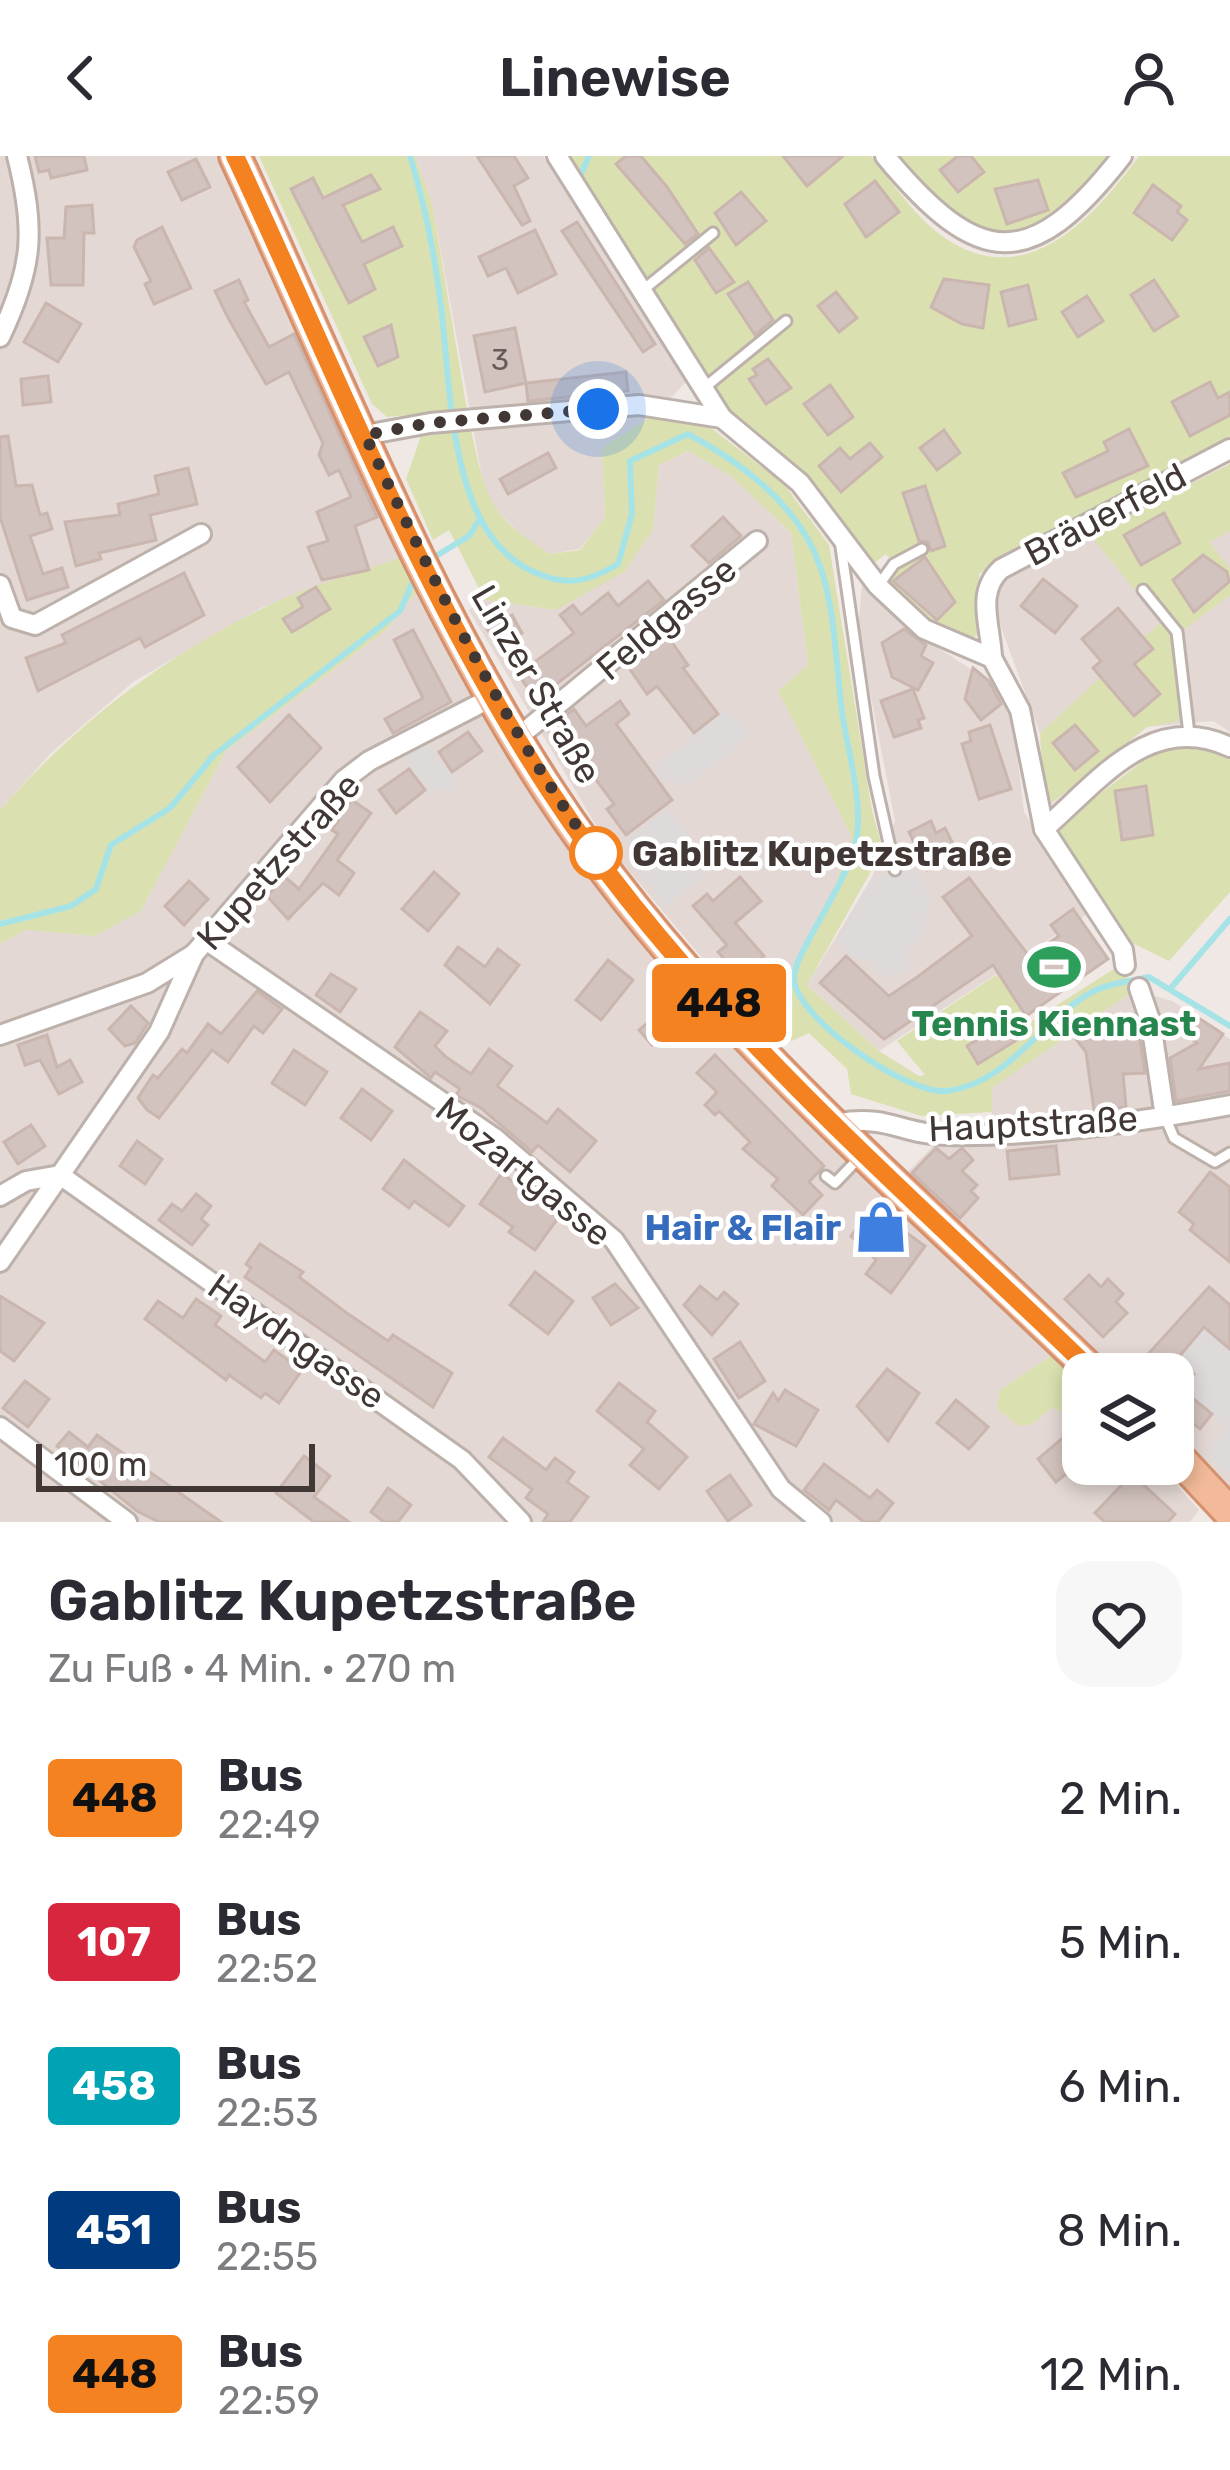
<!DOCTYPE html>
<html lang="de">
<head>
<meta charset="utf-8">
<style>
  :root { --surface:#fff; --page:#f7f7f7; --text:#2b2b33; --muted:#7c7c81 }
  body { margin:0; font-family:Rubik,sans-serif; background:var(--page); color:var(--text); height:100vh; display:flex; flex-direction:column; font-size:45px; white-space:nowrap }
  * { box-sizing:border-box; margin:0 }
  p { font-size:39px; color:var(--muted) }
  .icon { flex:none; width:66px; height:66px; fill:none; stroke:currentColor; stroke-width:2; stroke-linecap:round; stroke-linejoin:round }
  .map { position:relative; height:1366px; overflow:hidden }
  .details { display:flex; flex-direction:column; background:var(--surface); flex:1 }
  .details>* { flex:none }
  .badge { padding:0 24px; border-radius:9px; font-size:42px; line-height:78px }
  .fabs { position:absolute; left:1062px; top:1197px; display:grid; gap:24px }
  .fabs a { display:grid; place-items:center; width:132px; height:132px; border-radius:24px; background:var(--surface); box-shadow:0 6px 18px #0003; font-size:60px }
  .scale { position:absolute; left:36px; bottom:30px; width:279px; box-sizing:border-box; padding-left:12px; border:6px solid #413835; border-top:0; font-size:33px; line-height:42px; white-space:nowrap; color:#413835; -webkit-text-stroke:9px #fff; paint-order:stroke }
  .you { position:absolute; width:60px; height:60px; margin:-30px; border:9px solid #fff; border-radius:50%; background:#1a73e8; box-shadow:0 0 0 18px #1a73e833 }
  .map>.badge { position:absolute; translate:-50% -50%; box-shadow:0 0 0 6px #fff }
  .round { display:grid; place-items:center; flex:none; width:126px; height:126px; border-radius:36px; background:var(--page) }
  .summary { display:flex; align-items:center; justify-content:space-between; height:204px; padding:0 48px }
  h1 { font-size:57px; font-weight:600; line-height:90px }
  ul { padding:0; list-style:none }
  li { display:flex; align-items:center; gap:36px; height:144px; padding:0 48px }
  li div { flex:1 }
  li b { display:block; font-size:45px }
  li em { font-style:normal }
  li .badge { min-width:132px; font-weight:700; text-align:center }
  header { display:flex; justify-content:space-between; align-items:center; height:156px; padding:0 48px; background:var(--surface); font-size:54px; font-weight:600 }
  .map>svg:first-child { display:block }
  .residential { fill:#e3d8d3 }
  .green { fill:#dbe0b1 }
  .parking { fill:#dedad9 }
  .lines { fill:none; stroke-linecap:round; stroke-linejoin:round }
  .stream { stroke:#a6e3e7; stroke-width:6 }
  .building { fill:#d3c3be; stroke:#cab6af; stroke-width:3 }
  .service-casing { stroke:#bdb1ab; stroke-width:15 }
  .minor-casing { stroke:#bdb1ab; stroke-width:24 }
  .primary-casing { stroke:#d5916d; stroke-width:36 }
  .service { stroke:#fff; stroke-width:9 }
  .minor { stroke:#fff; stroke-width:18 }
  .primary { stroke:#f2ba9a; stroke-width:30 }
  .line-casing { stroke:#fff; stroke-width:27 }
  .line { stroke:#f58220; stroke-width:18 }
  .walk { stroke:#413835; stroke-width:12; stroke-dasharray:0 21.6 }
  .stop-dot { fill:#fff; stroke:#f58220; stroke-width:6 }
  .labels { text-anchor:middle; stroke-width:9; stroke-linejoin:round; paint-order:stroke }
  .number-label { font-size:30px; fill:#665b57 }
  .street-label { font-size:36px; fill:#413835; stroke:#fff }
  .stop-label { font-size:36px; font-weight:bold; fill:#413835; stroke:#fff; text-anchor:start }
  .leisure-label { font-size:36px; font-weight:bold; fill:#27864d; stroke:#fff }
  .shop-label { font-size:36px; font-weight:bold; fill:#366cbe; stroke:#fff; text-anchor:end }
</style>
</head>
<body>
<header><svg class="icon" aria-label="back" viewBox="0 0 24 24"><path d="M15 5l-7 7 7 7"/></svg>Linewise<svg class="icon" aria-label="person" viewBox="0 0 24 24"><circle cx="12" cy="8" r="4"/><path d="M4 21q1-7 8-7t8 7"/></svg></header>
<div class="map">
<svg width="1230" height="1366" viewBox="0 0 1230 1366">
  <rect width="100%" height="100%" fill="#f0e8e4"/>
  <g class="residential">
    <polygon points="0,0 221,0 408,399 263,451 133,526 51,597 0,654"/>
    <polygon points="415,0 543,0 686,226 643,270 602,292 605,361 580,393 550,398 523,381 486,343 432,47"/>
    <polygon points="689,295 731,320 791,377 808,509 779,536 852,681 833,736 780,835 745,853 608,690 469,454 485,444 556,454 653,374 659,309"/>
    <polygon points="1230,308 1230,576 1213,565 1147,571 1052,647 1044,638 1040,577 995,455 1001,423"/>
    <polygon points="862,429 907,472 991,526 1005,546 1014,575 1024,656 1089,757 879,895 807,829 871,723 895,665 858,474"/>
    <polygon points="419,433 448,496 508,593 613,753 689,849 1052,1199 1000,1234 1032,1268 1053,1251 1083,1269 1083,1308 1145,1308 1176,1328 1199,1354 1190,1366 0,1366 0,788 26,774 95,780 141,755 226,595 385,475"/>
    <polygon points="1135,834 1172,845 1230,883 1230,1343 1173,1283 1173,1218 1111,1218 903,1021 933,990 993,986 991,932"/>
  </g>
  <g class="green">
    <polygon points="259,0 415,0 432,47 467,254 387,261 372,248"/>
    <path d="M570,0h301c19,24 38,52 61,72 86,73 158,-5 207,-72h91v280l-251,138v59l-11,8 -35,-17 -43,-43 6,-14 -10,-13 -13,10 -75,-93 -57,-45z"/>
    <path d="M899,0h210c-80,103 -129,101 -210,0z"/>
    <path d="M655,258l43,4 86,66 45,61 43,266 11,39 -76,135 72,66 40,25 6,-1 -28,-34 102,-68 24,37 -56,36 11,18 41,-25 -3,-8 98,-62 8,1 13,20 -143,98v24l-71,4 -70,-22 -4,-25 -38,-36 -17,8 -47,-32 35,-18 53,-99 19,-55 -74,-146 30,-26 -17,-132 -60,-57 -43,-25 -29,14 -6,65 -29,42 -68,38 -71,-10 -36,-70 -16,10 -27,-61 15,-43 50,-6c15,68 18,86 79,124l30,-4 25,-33 -3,-69z"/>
    <polygon points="1230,308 1230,375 1209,386 1230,413 1230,439 1173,482 1183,564 1147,571 1052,647 1044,638 1040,577 1161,466 1091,380"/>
    <path d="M408,399l11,34 -34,42 -159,120 -85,160 -46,25 -69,-6 -26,14v-134c75,-85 159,-150 261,-201 45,-23 99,-37 147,-54z"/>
    <polygon points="1193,588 1230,602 1230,736 1169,805 1122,782 1057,681 1058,670 1143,605 1158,596"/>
    <polygon points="1052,1199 1083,1228 1083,1269 1053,1251 1032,1268 1019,1270 997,1253 1000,1234"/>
  </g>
  <g class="parking">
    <polygon points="725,554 752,578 689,629 662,624 653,612"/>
    <polygon points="428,587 459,629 447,638 441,631 430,639 401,601"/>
    <polygon points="667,652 715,712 666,751 635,713 644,706 627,684"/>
    <polygon points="914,709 932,742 921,788 907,792 911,813 882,821 868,804 857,805 836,785 871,723"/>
    <polygon points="1204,1171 1230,1193 1230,1319 1204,1298 1226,1272 1180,1231 1178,1202"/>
  </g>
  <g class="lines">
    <g class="stream">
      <path d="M410,0c14,46 24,95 30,143 12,82 5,234 94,273 33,15 54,10 84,-8l14,-50 -2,-53 58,-27c54,29 111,71 132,132 16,45 16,105 23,153 6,36 19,80 14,117 -7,45 -61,113 -63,141 -2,39 114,119 153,114 64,-8 96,-75 149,-101 15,-7 37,-9 53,-13l81,49"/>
      <polyline points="582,16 589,0"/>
      <polyline points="431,403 469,380 479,364"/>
      <polyline points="0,768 71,750 96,733 111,689 170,652 214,599 400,455 414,423"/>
      <polyline points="1170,833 1230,763"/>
    </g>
  </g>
  <g class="building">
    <polygon points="35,0 84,0 87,14 51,22 49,14 39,16"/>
    <polygon points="477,0 514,0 528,22 514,30 530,65 522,69"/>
    <polygon points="626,0 641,0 667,31 698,78 685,88 616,8"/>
    <polygon points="783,0 843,0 807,30"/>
    <polygon points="958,0 971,0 984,16 958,36 940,14"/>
    <polygon points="196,3 210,31 182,44 168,16"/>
    <polygon points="371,19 380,33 343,49 362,86 393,71 402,90 364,108 375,133 349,147 291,33 313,22 323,42"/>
    <polygon points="1038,24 1048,54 1007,68 995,33"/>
    <polygon points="875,25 899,56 866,81 845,48"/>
    <polygon points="1153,29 1181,50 1177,56 1187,64 1172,84 1134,57"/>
    <polygon points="741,36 766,65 736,89 715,57"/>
    <polygon points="92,49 94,77 84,77 83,129 51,129 47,82 64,82 66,51"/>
    <polygon points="577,66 655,188 643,196 562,75"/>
    <polygon points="162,71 191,132 154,148 145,128 151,125 134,91 137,84"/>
    <polygon points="535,74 556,118 518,137 506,112 488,120 479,101"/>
    <polygon points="709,92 734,126 716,137 695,104"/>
    <polygon points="944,123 989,129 983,172 962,168 931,151"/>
    <polygon points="239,124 248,144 244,146 269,191 294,178 377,361 355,370 369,414 322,424 308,391 328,385 317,356 351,341 339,314 329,319 319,299 323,287 289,216 266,228 227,160 215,135"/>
    <polygon points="1154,124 1178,160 1154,175 1131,139"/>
    <polygon points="748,126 773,164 755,179 728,138"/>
    <polygon points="1028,129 1036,163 1009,170 1001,136"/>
    <polygon points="836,136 857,162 839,176 818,150"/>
    <polygon points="1087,140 1103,165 1078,181 1062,156"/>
    <polygon points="46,147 81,168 58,206 24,186"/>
    <polygon points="391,169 398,201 378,210 364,181"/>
    <polygon points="515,172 526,227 485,236 474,180"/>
    <polygon points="768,203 791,232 766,248 749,223 757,219 753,213"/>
    <polygon points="626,216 628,235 528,245 526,227"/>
    <polygon points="48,220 51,246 23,249 21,223"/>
    <polygon points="1210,226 1218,242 1230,236 1230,259 1190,280 1172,246"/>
    <polygon points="830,229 853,261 828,279 804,248"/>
    <polygon points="1129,273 1148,310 1076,341 1063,317 1108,295 1104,286"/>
    <polygon points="944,274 960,297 937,314 920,292"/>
    <polygon points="8,280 16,330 32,329 40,359 47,357 52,373 30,380 43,418 62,412 68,431 27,444 0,361 0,281"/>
    <polygon points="870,287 882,301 841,336 819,310 840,292 850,303"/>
    <polygon points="548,297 556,312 508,338 500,323"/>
    <polygon points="188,312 197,348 150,359 156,384 99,397 101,403 76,410 65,366 120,359 118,348 159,338 155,320"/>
    <polygon points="925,330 945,390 931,395 928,386 919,385 903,337"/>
    <polygon points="1164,357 1180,387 1141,409 1124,379"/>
    <polygon points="723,361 741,380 709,407 692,390"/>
    <polygon points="1203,399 1227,416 1229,426 1194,456 1173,424"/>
    <polygon points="925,401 955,446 937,464 893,425"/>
    <polygon points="184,417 204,459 145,491 140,482 38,535 26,502 66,487 62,479"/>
    <polygon points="1043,423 1077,450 1055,477 1021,450"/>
    <polygon points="648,425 664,444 536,544 487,473 512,459 522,477 512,482 528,511 574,477 560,459 573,449 581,459 608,437 618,450"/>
    <polygon points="316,431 330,453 292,476 283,463 303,451 298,442"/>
    <polygon points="1118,452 1153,493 1134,508 1160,538 1134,560 1093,512 1101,505 1082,483"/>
    <polygon points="904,473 926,489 921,500 933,507 918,534 892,521 882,487"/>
    <polygon points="413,474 451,546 393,577 385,563 423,542 394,484"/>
    <polygon points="669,482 688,509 683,512 718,558 694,577 657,530 647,538 627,509"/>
    <polygon points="973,512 989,525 1001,548 981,564 965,543"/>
    <polygon points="913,533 924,562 918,564 921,572 894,581 881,545"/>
    <polygon points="620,545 629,558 616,568 672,644 626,679 607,653 614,648 574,594 567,599 548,574 574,553 586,570"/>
    <polygon points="289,559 321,592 270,646 238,611"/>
    <polygon points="990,569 1011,633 979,643 962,588 971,585 969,576"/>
    <polygon points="1075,569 1098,595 1075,614 1053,587"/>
    <polygon points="468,576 482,595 452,616 439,596"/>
    <polygon points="409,613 425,634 396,657 379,634"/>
    <polygon points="1146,630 1153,679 1122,684 1115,635"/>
    <polygon points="352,644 371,657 337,704 354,717 339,739 323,727 288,763 267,740 285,721 299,733 338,678 332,674"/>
    <polygon points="931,665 936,677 945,672 953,688 946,692 951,703 927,714 909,676"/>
    <polygon points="434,716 459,738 428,775 402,753"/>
    <polygon points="740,721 761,745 735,767 764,800 740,821 718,796 727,789 693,750 707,738 713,745"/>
    <polygon points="969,722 1029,800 1059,780 1051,769 1073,753 1108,803 1026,860 993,809 884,883 820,827 846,800 889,840 920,819 972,780 943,741"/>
    <polygon points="189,725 208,743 184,769 165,750"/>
    <polygon points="458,791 485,811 498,793 519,809 490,848 445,809"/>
    <polygon points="608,804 633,824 601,864 576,844"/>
    <polygon points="331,818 356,833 340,856 316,839"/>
    <polygon points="257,835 282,853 263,877 254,870 228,906 212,894 159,962 147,954 138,942 153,919 158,922 182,893 187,897 208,868 221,878"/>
    <polygon points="672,847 691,869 669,888 662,880 652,889 639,874"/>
    <polygon points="131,850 148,867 135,887 125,890 109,873"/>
    <polygon points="420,856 447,875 435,890 446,901 471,918 489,893 512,910 497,930 547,967 558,953 596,985 570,1016 538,989 532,996 481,952 456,939 460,933 435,916 431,922 395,891"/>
    <polygon points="1191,857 1223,878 1199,913 1230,907 1230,935 1176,945 1170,902 1197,887 1180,874"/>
    <polygon points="1009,863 1020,882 978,908 967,890"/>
    <polygon points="1139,877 1145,917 1123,918 1126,951 1094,954 1086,896 1072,878"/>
    <polygon points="47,879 57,911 70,904 82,926 59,938 40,904 25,909 18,889"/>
    <polygon points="294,894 327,916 305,949 272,927"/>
    <polygon points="715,899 824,1010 809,1026 822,1039 803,1059 772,1030 778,1023 743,993 750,986 719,955 715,959 705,949 717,936 697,917"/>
    <polygon points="362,933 392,955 371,984 341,962"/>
    <polygon points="31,969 45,990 18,1008 4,986"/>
    <polygon points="137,985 162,1003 145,1028 120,1010"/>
    <polygon points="1056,990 1059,1018 1010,1023 1007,995"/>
    <polygon points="936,992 949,1003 962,992 973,1004 962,1015 977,1029 971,1035 978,1042 960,1062 912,1017"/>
    <polygon points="404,1004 464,1050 449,1070 414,1045 409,1052 383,1033"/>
    <polygon points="1210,1016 1230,1031 1230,1106 1190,1074 1194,1068 1179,1056"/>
    <polygon points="502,1017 558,1062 535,1094 509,1076 513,1071 480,1048"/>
    <polygon points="196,1038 211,1050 201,1063 208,1069 192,1089 159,1064 172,1048 182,1055"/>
    <polygon points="872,1052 925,1090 891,1137 866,1118 876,1104 851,1080"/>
    <polygon points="260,1088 303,1116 299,1121 344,1155 388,1185 393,1179 452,1217 433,1251 245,1121 251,1112 246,1108"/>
    <polygon points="535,1116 573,1145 548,1178 510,1149"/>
    <polygon points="1089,1119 1101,1131 1108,1123 1123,1138 1116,1146 1127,1157 1103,1181 1065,1143"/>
    <polygon points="615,1128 638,1152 611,1169 593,1142"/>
    <polygon points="700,1130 717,1144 724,1136 738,1148 712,1179 684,1149"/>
    <polygon points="1209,1131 1230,1149 1230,1193 1204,1171 1178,1202 1194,1218 1180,1232 1212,1258 1200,1273 1173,1251 1173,1218 1130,1218"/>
    <polygon points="0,1140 44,1167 14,1205 0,1195"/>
    <polygon points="196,1143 221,1160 215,1169 265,1206 274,1194 302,1214 279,1247 265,1237 261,1242 229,1219 226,1224 145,1163 158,1145 183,1162"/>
    <polygon points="740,1186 765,1225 739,1242 714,1203"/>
    <polygon points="887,1213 919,1237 888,1285 857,1250"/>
    <polygon points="25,1225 49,1243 28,1271 3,1252"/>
    <polygon points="619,1227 655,1255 647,1266 687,1301 659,1333 630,1309 644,1293 597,1255"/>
    <polygon points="785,1234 818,1254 796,1290 754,1268 773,1237 778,1245"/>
    <polygon points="956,1244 988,1271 969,1293 937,1267"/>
    <polygon points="69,1276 88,1291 97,1279 221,1366 159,1366 137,1355 57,1290"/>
    <polygon points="1065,1280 1083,1304 1056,1326 1038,1303"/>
    <polygon points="503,1282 546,1314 555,1302 574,1316 567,1326 588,1341 570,1366 543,1366 548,1358 526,1342 532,1333 489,1301"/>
    <polygon points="304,1300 330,1320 314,1341 349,1366 314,1366 276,1337"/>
    <polygon points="824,1308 870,1342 877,1334 893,1347 878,1366 864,1366 836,1344 829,1354 804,1334"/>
    <polygon points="1132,1318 1175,1358 1168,1366 1105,1366 1095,1357"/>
    <polygon points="730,1319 751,1349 728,1365 707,1335"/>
    <polygon points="388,1332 411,1349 398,1366 384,1366 371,1356"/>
  </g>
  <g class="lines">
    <g class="service-casing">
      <g id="service">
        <polyline points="643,134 713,77"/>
        <polyline points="704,232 786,165"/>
        <polyline points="840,384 874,620 895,714"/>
        <polyline points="878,430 894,408 922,393"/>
        <polyline points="1143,434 1177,476 1189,578"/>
        <polyline points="1165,961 1174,982 1215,1006 1230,997"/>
        <polyline points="826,1020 835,1027 858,1003"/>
      </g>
    </g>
    <g class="minor-casing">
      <g id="minor">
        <polyline points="557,0 722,262"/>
        <path d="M885,0c93,112 145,118 237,0"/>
        <path d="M0,181c33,-69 36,-106 17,-181"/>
        <polyline points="365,279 430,267 639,249 722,262 800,327 878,430 924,473 992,502 1020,554 1044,673 1123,794 1125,809"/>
        <polyline points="0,429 12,462 35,469 201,378"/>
        <path d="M992,502c-1,-32 -17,-65 9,-89l229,-120"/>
        <polyline points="517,582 757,385"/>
        <path d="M1044,673c55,-48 107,-119 186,-82"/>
        <polyline points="206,784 496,983 614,1084 781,1333 821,1366"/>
        <polyline points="1139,832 1151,867 1165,961"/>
        <polyline points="0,879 147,827 194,798"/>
        <path d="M838,967c53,-8 62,11 108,12 93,2 193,-13 284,-30"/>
        <polyline points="0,1040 26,1025 60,1019 462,1304 521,1366"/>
        <polyline points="0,1106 159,876 194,798 344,624 369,605 493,541"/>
        <polyline points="0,1271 127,1366"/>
      </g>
    </g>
    <g class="primary-casing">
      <g id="primary">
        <path d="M235,0c98,211 187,440 314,635 145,222 357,399 546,583"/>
        <polyline points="1173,1296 1230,1357"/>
      </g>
    </g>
    <use href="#service" class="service"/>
    <use href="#minor" class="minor"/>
    <use href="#primary" class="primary"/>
  </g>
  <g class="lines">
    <g class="line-casing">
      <path id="line" d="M235,0c99,211 187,440 315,635 145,222 356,399 545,583"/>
    </g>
    <use href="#line" class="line"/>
    <path class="walk" d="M596,697l8,12c-98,-135 -168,-279 -239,-430l65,-12 168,-14"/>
  </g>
  <defs>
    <g id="stadium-bare" transform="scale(4.14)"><path d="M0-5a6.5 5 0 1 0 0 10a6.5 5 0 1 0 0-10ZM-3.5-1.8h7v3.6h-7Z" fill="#2e9e5b" stroke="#fff" stroke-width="2.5" paint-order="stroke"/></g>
    <g id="shop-bare" transform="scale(4.14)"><path d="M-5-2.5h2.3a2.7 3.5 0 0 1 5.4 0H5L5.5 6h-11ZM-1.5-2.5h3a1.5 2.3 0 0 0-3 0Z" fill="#3f7fe0" stroke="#fff" stroke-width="2.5" paint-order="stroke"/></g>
  </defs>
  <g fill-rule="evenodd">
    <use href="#stadium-bare" x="1054" y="811"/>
    <use href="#shop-bare" x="881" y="1071"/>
  </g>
  <circle class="stop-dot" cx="596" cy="697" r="24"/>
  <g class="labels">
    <g class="number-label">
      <text x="500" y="214">3</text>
    </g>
    <g class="street-label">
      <text transform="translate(1105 358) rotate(-28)" y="13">Bräuerfeld</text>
      <text transform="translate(666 462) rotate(-40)" y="13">Feldgasse</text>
      <text transform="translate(537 528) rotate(60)" y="13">Linzer Straße</text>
      <text transform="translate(278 705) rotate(-48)" y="13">Kupetzstraße</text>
      <text transform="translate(1033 967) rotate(-3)" y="13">Hauptstraße</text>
      <text transform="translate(524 1015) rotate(39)" y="13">Mozartgasse</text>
      <text transform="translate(297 1185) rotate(35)" y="13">Haydngasse</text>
    </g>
    <g class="stop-label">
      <text x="632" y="710">Gablitz Kupetzstraße</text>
    </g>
    <g class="leisure-label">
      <text x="1054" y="880">Tennis Kiennast</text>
    </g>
    <g class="shop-label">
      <text x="841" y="1084">Hair &amp; Flair</text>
    </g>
  </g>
</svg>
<div class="fabs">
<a><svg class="icon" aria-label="layers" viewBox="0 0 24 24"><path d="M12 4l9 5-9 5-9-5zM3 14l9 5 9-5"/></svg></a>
</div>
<div class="scale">100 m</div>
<div class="you" style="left:598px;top:253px"></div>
<b class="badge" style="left:719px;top:847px;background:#f58220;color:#111">448</b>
</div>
<section class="details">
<div class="summary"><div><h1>Gablitz Kupetzstraße</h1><p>Zu Fuß · 4 Min. · 270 m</p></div><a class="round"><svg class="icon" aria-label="heart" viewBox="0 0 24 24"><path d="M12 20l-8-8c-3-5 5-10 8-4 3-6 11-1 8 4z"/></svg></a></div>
<ul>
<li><span class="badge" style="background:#f58220;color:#111">448</span><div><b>Bus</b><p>22:49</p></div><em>2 Min.</em></li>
<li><span class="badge" style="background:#d7263d;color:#fff">107</span><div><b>Bus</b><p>22:52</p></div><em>5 Min.</em></li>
<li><span class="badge" style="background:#00a3b4;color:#fff">458</span><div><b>Bus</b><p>22:53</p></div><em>6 Min.</em></li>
<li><span class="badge" style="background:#003b80;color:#fff">451</span><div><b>Bus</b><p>22:55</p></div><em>8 Min.</em></li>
<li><span class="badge" style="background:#f58220;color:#111">448</span><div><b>Bus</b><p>22:59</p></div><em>12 Min.</em></li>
</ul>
</section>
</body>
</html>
